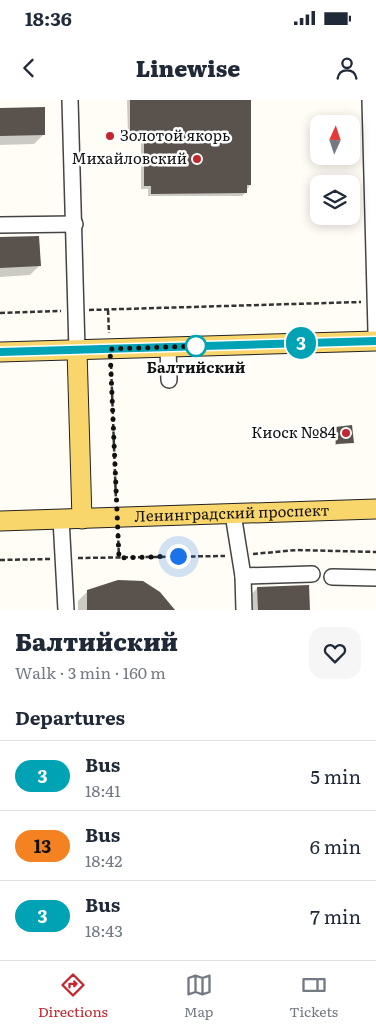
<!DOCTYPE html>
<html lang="en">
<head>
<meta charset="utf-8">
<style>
  :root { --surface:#fff; --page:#f6f6f7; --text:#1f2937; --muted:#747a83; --line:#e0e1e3; --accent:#c4262e }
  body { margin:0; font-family:Literata,serif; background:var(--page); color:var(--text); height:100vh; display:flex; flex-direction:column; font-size:19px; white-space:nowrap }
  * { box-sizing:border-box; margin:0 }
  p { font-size:16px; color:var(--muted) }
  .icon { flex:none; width:28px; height:28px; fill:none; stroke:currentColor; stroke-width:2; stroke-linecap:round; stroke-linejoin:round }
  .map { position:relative; height:510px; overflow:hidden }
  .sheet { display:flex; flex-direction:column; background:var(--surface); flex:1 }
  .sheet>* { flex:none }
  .badge { padding:0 10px; border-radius:16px; font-size:18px; line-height:32px }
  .needle { width:32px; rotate:3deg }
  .buttons { position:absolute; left:310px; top:15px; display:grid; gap:10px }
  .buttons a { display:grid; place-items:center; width:50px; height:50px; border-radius:10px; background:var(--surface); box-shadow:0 2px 12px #0003; font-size:25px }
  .you { position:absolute; width:25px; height:25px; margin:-12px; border:4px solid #fff; border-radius:50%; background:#1a73e8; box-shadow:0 0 0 8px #1a73e833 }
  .map>.badge { position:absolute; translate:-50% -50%; box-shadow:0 0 0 2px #fff }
  h2 { padding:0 15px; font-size:19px; line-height:45px }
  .round { display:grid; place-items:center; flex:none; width:52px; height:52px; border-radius:15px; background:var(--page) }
  .head { display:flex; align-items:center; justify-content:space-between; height:85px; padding:0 15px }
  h1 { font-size:24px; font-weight:800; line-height:38px }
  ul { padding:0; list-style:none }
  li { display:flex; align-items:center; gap:15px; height:70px; padding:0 15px; border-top:1px solid var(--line) }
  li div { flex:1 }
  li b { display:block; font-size:19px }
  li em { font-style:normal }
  li .badge { min-width:55px; font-weight:700; text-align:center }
  .status { display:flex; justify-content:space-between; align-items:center; height:35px; padding:0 25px; background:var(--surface); direction:ltr }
  .status svg { height:14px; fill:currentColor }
  header { display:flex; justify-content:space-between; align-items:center; height:65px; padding:0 15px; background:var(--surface); font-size:22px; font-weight:800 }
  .tab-bar { display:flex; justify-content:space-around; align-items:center; height:70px; border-top:1px solid var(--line); background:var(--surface); font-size:14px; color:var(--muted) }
  .tab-bar a { display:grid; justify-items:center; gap:2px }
  .tab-bar .active { color:var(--accent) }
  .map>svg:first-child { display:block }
  .shadow { fill:#0003 }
  .building { fill:#5a524d }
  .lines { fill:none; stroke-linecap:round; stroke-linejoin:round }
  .minor-casing { stroke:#444; stroke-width:18 }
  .major-casing { stroke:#222; stroke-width:21 }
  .path { stroke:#333; stroke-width:2.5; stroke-dasharray:5 2.5; stroke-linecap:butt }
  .minor { stroke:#fff; stroke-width:15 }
  .major { stroke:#f9d66b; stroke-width:19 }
  .line-casing { stroke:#fff; stroke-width:11 }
  .line { stroke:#00a3b4; stroke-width:8 }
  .walk { stroke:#111; stroke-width:5; stroke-dasharray:0 9 }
  .poi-dot { fill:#c4262e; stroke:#fff; stroke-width:2 }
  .stop-dot { fill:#fff; stroke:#00a3b4; stroke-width:2.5 }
  .labels { text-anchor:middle; stroke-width:5; stroke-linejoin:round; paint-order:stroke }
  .poi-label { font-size:15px; fill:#111; stroke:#fff; text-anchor:end }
  .stop-label { font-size:15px; font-weight:bold; fill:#111; stroke:#fff }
  .street-label { font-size:15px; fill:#111; stroke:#fff }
</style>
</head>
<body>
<div class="status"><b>18:36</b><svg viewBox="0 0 49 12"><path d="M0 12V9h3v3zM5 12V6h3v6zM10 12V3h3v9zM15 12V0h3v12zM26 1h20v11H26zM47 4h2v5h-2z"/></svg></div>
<header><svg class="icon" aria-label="back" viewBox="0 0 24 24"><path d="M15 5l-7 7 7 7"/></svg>Linewise<svg class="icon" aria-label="person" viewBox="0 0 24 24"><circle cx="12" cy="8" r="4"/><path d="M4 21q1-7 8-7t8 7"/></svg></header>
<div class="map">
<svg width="376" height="510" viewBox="0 0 376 510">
  <rect width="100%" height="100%" fill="#fffdf5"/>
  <g class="shadow">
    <polygon points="127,0 249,0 250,85 245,93 242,96 148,96 148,89 141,89 141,36 128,36"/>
    <polygon points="0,9 44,34 34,44 0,45"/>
    <polygon points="0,139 39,166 30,175 0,177"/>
    <polygon points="335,328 352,342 335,345"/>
    <polygon points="257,488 309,510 250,510 250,496"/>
    <polygon points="88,491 173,510 78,510 78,501"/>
  </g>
  <g class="building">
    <polygon points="130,0 251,0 251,85 247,85 247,93 151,94 151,86 144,86 144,34 130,34"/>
    <polygon points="45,7 45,35 0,36 0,8"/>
    <polygon points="39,136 41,166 0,168 0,137"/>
    <polygon points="352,325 354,343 336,344 335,327"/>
    <polygon points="118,480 143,481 160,492 175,510 87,510 87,490"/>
    <polygon points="309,485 310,510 258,510 257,487"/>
  </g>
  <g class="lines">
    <g class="minor-casing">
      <g id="minor">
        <polyline points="70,0 77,250"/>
        <polyline points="370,0 376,232"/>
        <polyline points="0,125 75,124"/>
        <polyline points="168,247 169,280"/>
        <polyline points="233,414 243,476 312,474"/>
        <polyline points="61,419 66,510"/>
        <polyline points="243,476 244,510"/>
        <polyline points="332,477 376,478"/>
      </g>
    </g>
    <g class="major-casing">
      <g id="major">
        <polyline points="77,250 82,419"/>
        <polyline points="0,252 376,241"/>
        <path id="s1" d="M0,421l376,-12"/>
      </g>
    </g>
    <g class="path">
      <polyline points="89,210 361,202"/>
      <polyline points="108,210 109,233"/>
      <polyline points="0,213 61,211"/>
      <polyline points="111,264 116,401"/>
      <polyline points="118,433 119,458"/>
      <polyline points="253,454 297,450 376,452"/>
      <polyline points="78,458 225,456"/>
      <polyline points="0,460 50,459"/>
    </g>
    <use href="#minor" class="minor"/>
    <use href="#major" class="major"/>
  </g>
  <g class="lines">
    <g class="line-casing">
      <polyline id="line" points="0,252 376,241"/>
    </g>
    <use href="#line" class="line"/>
    <polyline class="walk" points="178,456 119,458 110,249 196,246"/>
  </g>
  <g class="poi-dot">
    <circle cx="110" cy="36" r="5"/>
    <circle cx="197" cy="59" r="5"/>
    <circle cx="346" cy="333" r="5"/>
  </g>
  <circle class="stop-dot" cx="196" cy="246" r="10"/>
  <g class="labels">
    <g class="poi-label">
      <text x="120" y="41" text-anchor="start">Золотой якорь</text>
      <text x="187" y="64">Михайловский</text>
      <text x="336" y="338">Киоск №84</text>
    </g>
    <g class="stop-label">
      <text x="196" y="273">Балтийский</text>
    </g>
    <g class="street-label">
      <text dy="5" stroke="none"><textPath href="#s1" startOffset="232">Ленинградский проспект</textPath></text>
    </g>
  </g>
</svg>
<div class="buttons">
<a><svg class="needle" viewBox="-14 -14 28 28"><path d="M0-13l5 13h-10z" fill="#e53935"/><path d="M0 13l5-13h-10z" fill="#747a83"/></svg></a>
<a><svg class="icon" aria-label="layers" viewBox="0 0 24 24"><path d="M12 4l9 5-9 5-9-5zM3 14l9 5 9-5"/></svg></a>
</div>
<div class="you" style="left:178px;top:456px"></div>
<b class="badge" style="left:301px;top:243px;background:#00a3b4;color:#fff">3</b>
</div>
<section class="sheet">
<div class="head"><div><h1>Балтийский</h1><p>Walk · 3 min · 160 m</p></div><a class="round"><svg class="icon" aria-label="heart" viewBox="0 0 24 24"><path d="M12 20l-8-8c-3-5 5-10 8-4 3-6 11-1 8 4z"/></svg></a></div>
<h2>Departures</h2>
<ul>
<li><span class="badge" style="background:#00a3b4;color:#fff">3</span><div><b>Bus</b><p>18:41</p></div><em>5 min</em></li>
<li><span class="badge" style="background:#f58220;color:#111">13</span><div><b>Bus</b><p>18:42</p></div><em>6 min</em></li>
<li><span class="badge" style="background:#00a3b4;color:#fff">3</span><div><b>Bus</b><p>18:43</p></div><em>7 min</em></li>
</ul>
</section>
<nav class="tab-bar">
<a class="active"><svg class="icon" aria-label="directions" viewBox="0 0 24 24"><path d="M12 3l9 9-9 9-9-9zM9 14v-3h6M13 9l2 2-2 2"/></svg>Directions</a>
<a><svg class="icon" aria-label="map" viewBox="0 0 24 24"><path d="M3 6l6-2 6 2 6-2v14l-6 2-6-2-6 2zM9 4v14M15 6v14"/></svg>Map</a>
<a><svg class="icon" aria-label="tickets" viewBox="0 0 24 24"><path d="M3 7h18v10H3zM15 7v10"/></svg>Tickets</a>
</nav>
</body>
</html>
